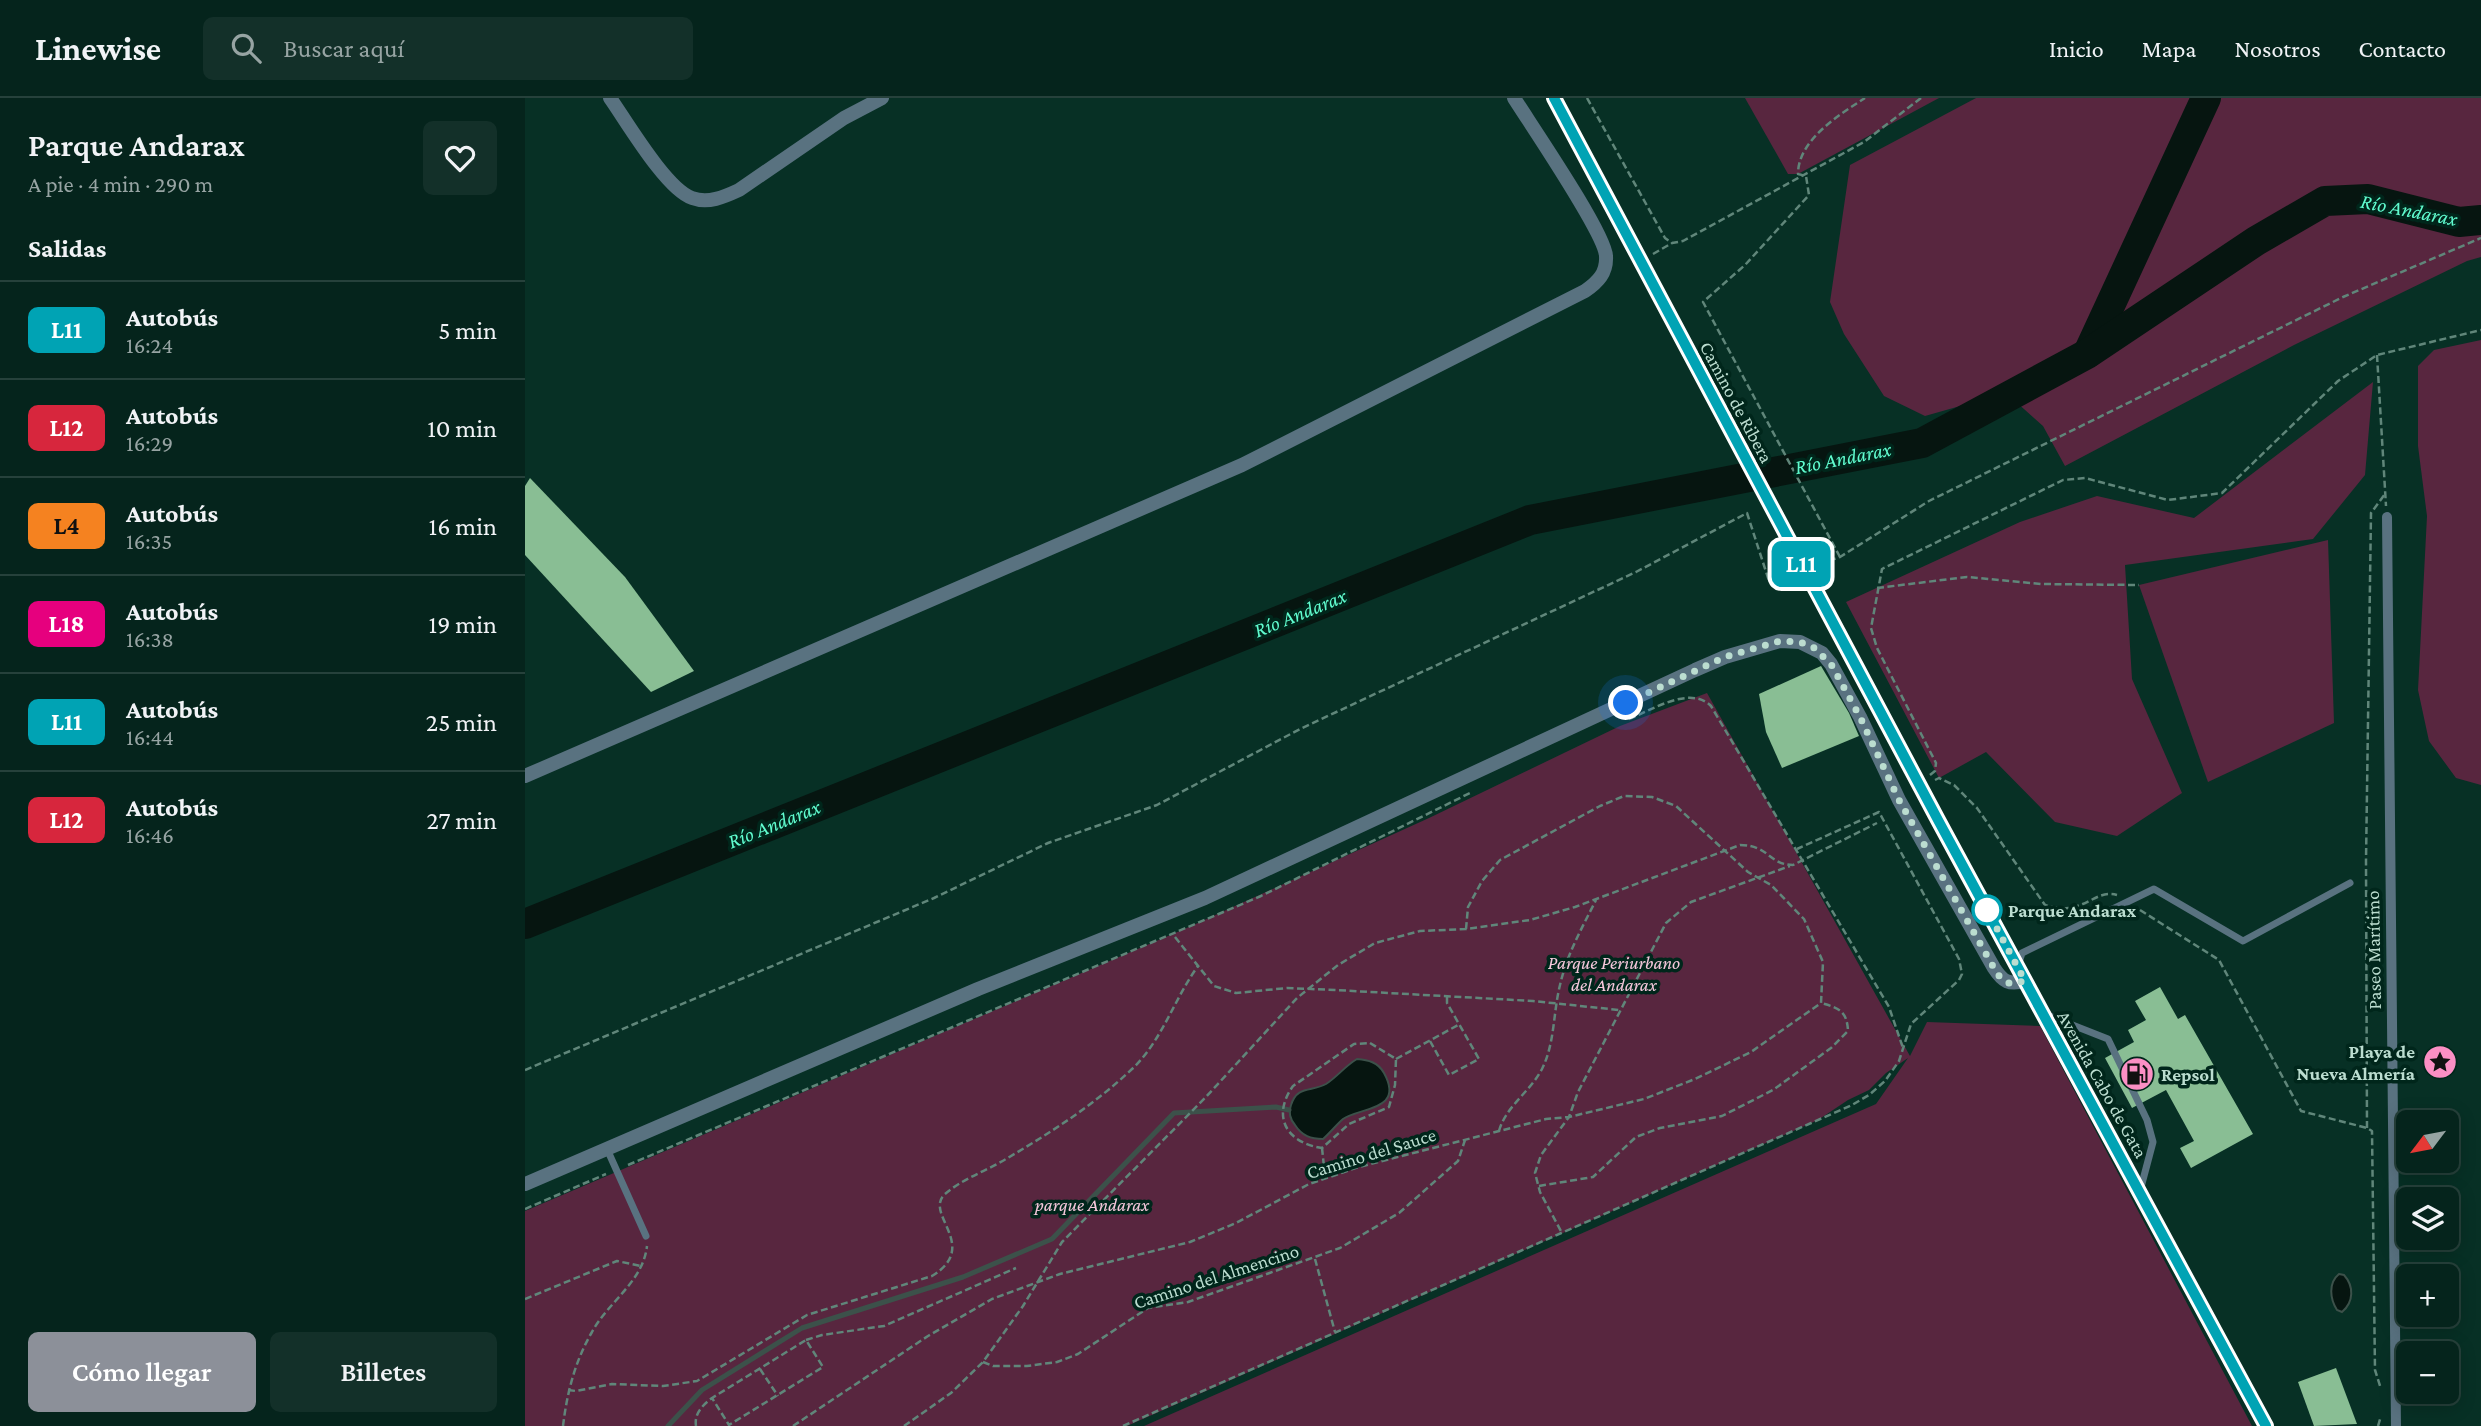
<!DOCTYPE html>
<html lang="es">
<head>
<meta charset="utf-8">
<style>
  :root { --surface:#05241c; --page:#133029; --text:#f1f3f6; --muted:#97a4a3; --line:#26413b; --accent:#8c9099 }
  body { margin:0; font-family:"Crimson Pro",serif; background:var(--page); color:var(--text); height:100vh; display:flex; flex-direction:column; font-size:26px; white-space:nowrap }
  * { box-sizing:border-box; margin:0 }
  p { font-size:23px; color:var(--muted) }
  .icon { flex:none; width:38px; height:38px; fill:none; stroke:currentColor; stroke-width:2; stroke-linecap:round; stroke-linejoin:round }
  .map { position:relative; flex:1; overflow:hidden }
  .drawer { display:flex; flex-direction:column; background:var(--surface); width:525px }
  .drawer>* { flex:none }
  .badge { padding:0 14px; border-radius:10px; font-size:24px; line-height:46px }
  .needle { width:46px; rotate:238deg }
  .fabs { position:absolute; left:1871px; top:1012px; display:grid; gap:14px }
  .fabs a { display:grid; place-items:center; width:63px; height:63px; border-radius:10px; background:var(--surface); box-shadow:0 4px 18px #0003,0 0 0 2px var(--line); font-size:35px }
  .you { position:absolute; width:35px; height:35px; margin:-18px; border:5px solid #fff; border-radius:50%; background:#1a73e8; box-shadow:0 0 0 10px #1a73e833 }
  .map>.badge { position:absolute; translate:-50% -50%; box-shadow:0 0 0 4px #fff }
  h2 { padding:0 28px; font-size:26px; line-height:63px }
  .round { display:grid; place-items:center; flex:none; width:74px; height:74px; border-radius:10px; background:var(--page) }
  .overview { display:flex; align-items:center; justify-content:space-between; height:119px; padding:0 28px }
  h1 { font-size:33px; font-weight:600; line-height:52px }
  .action { display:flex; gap:14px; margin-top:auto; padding:14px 28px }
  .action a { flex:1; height:80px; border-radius:10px; background:var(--accent); color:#fff; font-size:28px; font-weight:600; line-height:80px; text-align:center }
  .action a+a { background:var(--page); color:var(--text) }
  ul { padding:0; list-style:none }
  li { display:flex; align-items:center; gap:21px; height:98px; padding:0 28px; border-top:2px solid var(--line) }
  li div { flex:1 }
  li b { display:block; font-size:26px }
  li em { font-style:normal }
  li .badge { min-width:77px; font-weight:700; text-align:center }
  header { display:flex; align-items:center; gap:42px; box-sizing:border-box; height:98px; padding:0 35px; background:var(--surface); border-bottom:2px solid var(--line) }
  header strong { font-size:33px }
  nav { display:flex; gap:38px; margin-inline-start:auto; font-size:24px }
  .search { width:490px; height:63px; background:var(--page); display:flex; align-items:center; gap:18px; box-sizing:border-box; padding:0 24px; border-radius:10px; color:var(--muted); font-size:26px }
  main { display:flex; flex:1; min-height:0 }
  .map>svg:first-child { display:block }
  .green { fill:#58263f }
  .water { fill:#061510; stroke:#3c514a; stroke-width:2 }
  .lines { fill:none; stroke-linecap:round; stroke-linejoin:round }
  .stream { stroke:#3c514a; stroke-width:5 }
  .river { stroke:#061510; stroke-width:30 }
  .building { fill:#89be94 }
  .path { stroke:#60867a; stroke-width:2.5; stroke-dasharray:7 3.5; stroke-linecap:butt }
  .service { stroke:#597280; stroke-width:7 }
  .pedestrian { stroke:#597280; stroke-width:10 }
  .minor { stroke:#597280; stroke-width:14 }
  .secondary { stroke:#729cb1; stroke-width:14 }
  .line-casing { stroke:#fff; stroke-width:16 }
  .line { stroke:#00a3b4; stroke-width:10 }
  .walk { stroke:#bbddd0; stroke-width:7; stroke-dasharray:0 12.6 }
  .stop-dot { fill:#fff; stroke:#00a3b4; stroke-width:3.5 }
  .labels { text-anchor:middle; stroke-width:7; stroke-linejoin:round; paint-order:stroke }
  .street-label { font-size:19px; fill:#bbddd0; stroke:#00261b }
  .stop-label { font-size:19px; font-weight:bold; fill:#bbddd0; stroke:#00261b; text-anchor:start }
  .park-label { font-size:19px; font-style:italic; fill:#f6c8dc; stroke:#00261b }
  .poi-label { font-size:19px; font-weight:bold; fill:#bbddd0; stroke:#00261b; text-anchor:end }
  .water-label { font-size:21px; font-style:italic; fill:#60fccf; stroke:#00261b }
</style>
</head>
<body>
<header>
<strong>Linewise</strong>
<div class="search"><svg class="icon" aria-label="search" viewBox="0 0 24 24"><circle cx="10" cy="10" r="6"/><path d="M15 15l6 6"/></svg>Buscar aquí</div>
<nav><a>Inicio</a><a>Mapa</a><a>Nosotros</a><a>Contacto</a></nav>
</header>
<main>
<section class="drawer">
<div class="overview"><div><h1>Parque Andarax</h1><p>A pie · 4 min · 290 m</p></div><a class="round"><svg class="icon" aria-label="heart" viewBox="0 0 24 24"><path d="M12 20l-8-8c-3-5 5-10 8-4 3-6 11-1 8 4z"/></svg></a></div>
<h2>Salidas</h2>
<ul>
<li><span class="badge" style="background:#00a3b4;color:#fff">L11</span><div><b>Autobús</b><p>16:24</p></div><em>5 min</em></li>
<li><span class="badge" style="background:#d7263d;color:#fff">L12</span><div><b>Autobús</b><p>16:29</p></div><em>10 min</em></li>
<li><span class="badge" style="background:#f58220;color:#111">L4</span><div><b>Autobús</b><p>16:35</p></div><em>16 min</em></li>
<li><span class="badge" style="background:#e6007e;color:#fff">L18</span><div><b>Autobús</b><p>16:38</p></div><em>19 min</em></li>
<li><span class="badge" style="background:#00a3b4;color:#fff">L11</span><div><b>Autobús</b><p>16:44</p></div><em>25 min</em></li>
<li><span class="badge" style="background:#d7263d;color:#fff">L12</span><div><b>Autobús</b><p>16:46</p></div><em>27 min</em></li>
</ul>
<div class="action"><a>Cómo llegar</a><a>Billetes</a></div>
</section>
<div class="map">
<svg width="1956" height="1328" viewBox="0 0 1956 1328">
  <rect width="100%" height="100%" fill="#073025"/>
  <g class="green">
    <polygon points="1220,0 1414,0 1273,76 1263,76"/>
    <polygon points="1451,0 1956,0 1956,159 1942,163 1769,247 1540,368 1518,328 1481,295 1400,318 1359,298 1319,236 1305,204 1325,67"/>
    <polygon points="1956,242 1956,687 1931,680 1904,643 1893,592 1902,418 1893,348 1893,268 1909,252"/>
    <polygon points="1848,284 1840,377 1788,441 1600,467 1607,581 1657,695 1592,738 1530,724 1461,654 1414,680 1321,504 1495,424 1572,398 1669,420"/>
    <polygon points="1803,442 1809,625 1683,684 1614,487"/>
    <polygon points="1182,595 1385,958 1402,924 1515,928 1727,1328 619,1328 1351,1006 1383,960 1361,975 1344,992 1323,1002 1293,1022 602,1328 0,1328 0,1113 664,829 904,720 1095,628"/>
  </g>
  <g class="water">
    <path d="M832,961c11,1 21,3 27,14 21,38 -24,34 -41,46 -7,6 -13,14 -20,20 -12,0 -21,-3 -28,-14 -5,-6 -7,-12 -4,-20 6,-20 21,-13 35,-21 11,-7 19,-18 31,-25z"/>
    <path d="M1814,1176l5,1c10,11 10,27 -2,37l-5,-2c-7,-11 -9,-27 2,-36z"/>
  </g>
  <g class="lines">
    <polyline class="stream" points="143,1328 177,1292 277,1230 438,1179 527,1141 649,1015 751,1009 764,1012"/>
    <g class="river">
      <polyline points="1563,255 1681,0"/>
      <polyline points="0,826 1005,422 1397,345 1562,256 1731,143 1800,103 1843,101 1934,124 1956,122"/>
    </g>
  </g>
  <g class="building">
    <polygon points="5,380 100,479 169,573 126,594 0,457 0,388"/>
    <polygon points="1296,568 1324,615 1334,638 1257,670 1241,634 1234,596"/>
    <polygon points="1635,889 1653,921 1660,917 1728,1036 1666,1070 1655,1050 1669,1043 1641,992 1607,1010 1580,960 1609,944 1603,932 1621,922 1610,903"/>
    <polygon points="1811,1270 1832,1326 1789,1328 1773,1284"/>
  </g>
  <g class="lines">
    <g class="path">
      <polyline points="1062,0 1140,140 1147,145 1158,143 1339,44 1396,0"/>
      <polyline points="1128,156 1147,145"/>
      <polyline points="1852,257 1861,408"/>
      <path d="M1315,459l-137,-255 42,-37 64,-70 -3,-19 -8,-2c0,-34 41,-59 67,-76"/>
      <polyline points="1294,466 1315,459 1404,403 1818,199 1956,140"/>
      <polyline points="1352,490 1442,479 1516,486 1614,487"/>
      <path d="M1104,621c23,-9 61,-34 82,-13l178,301 14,41"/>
      <polyline points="1405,677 1410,673 1411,665 1352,550 1346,530 1357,471 1538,382 1560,380 1643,402 1697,395 1813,283 1852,257 1956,232"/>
      <path d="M1410,682l4,-2 15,7 23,23 68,97c38,13 49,-17 72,-10"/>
      <polyline points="1615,812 1694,862 1776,1013 1842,1030 1847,1033 1850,1272 1856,1291"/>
      <polyline points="941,831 943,809 957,783 975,762 1075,708 1099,698 1127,699 1151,708 1223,774 1246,787 1279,821 1298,864 1296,905 1226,954 1170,981 1119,1001 1044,1019 1016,1057 1010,1075 1015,1094 1037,1135"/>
      <polyline points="650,839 689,888 711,895 762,890 810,892 1008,903 1094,912"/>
      <polyline points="905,943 924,977 954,961 922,905 922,898"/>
      <path d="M845,945l26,16 -1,26 -6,22 -40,17 -27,24c-35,-5 -51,-31 -29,-62l61,-42z"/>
      <polyline points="871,961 935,926"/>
      <polyline points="0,972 409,800 523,745 632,707 775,631 1111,474 1222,415 1244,483 1265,476"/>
      <polyline points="1842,1030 1841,763 1846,415 1860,396"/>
      <path d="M974,1033c7,-25 31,-39 43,-62 13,-26 11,-56 18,-84 7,-31 22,-57 36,-85"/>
      <polyline points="797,1050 799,1069"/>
      <polyline points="103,1067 736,798 945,695"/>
      <path d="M1014,1088l54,-9 43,-40 24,-9 62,-12 51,-26 58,-42 17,-17c-1,-20 -9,-23 -27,-28"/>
      <polyline points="0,1111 81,1076"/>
      <polyline points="790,1161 810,1234"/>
      <polyline points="0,1201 92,1163 116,1168"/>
      <polyline points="281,1242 297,1237 359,1228 491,1170"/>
      <polyline points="458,1264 468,1268 502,1268 532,1264 553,1256 623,1210 663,1204 815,1150 874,1115 933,1063 940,1042"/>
      <polyline points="235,1271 253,1298"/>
      <path d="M43,1292l8,1 36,-7 51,2 34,-5 110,-66 125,-39c49,-30 -9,-62 13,-82 17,-15 41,-23 61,-35 44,-26 88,-54 126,-90 30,-28 42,-70 66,-103"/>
      <path d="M38,1328c4,-33 12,-65 29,-94 16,-30 51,-50 55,-86"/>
      <path d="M171,1328c-2,-13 7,-21 16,-28l94,-58 17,27 -94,58 -17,-27"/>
      <polyline points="268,1328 403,1238 467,1201 535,1176 665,1144 711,1125 784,1086 834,1069 1021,1021 1044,1019 1053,994 1141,825 1166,804 1265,768"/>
      <path d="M379,1328l47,-33 32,-31 40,-56 39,-64 143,-144 92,-100 41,-33 37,-22 45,-12 46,-2 64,-9 45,-13 165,-62c29,0 29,20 53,20l84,-42"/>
      <polyline points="598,1328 1327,1007 1344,997 1360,983 1374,963 1386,926 1434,882 1437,876 1434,861 1354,714 1272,751"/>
      <polyline points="1853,1328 1856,1318"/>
    </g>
    <g class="service">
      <polyline points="1493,868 1497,855 1629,791 1718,843 1825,785"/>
      <polyline points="1522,917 1583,941 1622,1022 1628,1044 1615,1093"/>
      <polyline points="82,1051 121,1138"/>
    </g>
    <polyline class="pedestrian" points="1862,419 1871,1328"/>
    <g class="minor">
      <path d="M85,0c17,24 56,91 82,100 16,6 32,-1 47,-8l105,-72 38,-20"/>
      <path d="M0,678l717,-311 343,-174c13,-9 22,-18 21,-35 -1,-23 -75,-131 -92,-158"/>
      <path d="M0,1086l453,-195 227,-91 490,-228 30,-13 55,-16 20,1 22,11 9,11 29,53 39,83 95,168c9,14 15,17 31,13"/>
    </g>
    <polyline class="secondary" points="1029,0 1413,722 1741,1328"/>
  </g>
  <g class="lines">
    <g class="line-casing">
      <polyline id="line" points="1029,0 1413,722 1741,1328"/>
    </g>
    <use href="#line" class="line"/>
    <polyline class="walk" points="1101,605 1200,559 1224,552 1255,543 1275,544 1288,549 1306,566 1335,619 1374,702 1469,870 1476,881 1486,886 1500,883 1462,812"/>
  </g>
  <defs>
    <g id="sight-disc" transform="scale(1.75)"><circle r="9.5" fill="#fb8fc4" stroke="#00261b"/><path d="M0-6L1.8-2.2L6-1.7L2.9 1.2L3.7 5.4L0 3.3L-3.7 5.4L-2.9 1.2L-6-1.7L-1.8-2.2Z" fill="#111"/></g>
    <g id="fuel-disc" transform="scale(1.75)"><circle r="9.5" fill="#fb8fc4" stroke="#00261b"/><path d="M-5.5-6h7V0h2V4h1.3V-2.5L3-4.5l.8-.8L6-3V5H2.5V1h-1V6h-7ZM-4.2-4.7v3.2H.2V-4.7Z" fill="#111"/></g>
  </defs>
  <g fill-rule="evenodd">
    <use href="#sight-disc" x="1915" y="964"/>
    <use href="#fuel-disc" x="1612" y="976"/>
  </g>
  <circle class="stop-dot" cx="1462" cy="812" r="14"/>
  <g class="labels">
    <g class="street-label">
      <text transform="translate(1212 304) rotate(62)" y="7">Camino de Ribera</text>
      <text transform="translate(1848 852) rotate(-91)" y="7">Paseo Marítimo</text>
      <text transform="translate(1578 986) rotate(61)" y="7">Avenida Cabo de Gata</text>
      <text transform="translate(846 1055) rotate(-17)" y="7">Camino del Sauce</text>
      <text transform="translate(691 1178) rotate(-18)" y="7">Camino del Almencino</text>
    </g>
    <g class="stop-label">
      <text x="1483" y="819">Parque Andarax</text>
    </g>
    <g class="park-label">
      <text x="1089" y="871">Parque Periurbano<tspan x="1089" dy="22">del Andarax</tspan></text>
      <text x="567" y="1113">parque Andarax</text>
    </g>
    <g class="poi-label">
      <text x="1890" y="960">Playa de<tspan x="1890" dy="22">Nueva Almería</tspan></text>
      <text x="1636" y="983" text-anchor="start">Repsol</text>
    </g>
    <g class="water-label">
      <text transform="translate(1884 112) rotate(11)" y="7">Río Andarax</text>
      <text transform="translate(1318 360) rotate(-11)" y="7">Río Andarax</text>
      <text transform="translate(775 515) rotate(-22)" y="7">Río Andarax</text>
      <text transform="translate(249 726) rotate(-22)" y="7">Río Andarax</text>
    </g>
  </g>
</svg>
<div class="fabs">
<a><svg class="needle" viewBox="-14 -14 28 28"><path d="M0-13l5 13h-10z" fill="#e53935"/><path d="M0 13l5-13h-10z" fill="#97a4a3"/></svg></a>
<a><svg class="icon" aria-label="layers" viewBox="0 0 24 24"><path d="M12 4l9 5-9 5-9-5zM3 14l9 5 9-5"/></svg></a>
<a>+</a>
<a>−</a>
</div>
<div class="you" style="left:1101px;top:605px"></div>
<b class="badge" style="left:1276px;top:466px;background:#00a3b4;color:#fff">L11</b>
</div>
</main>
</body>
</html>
